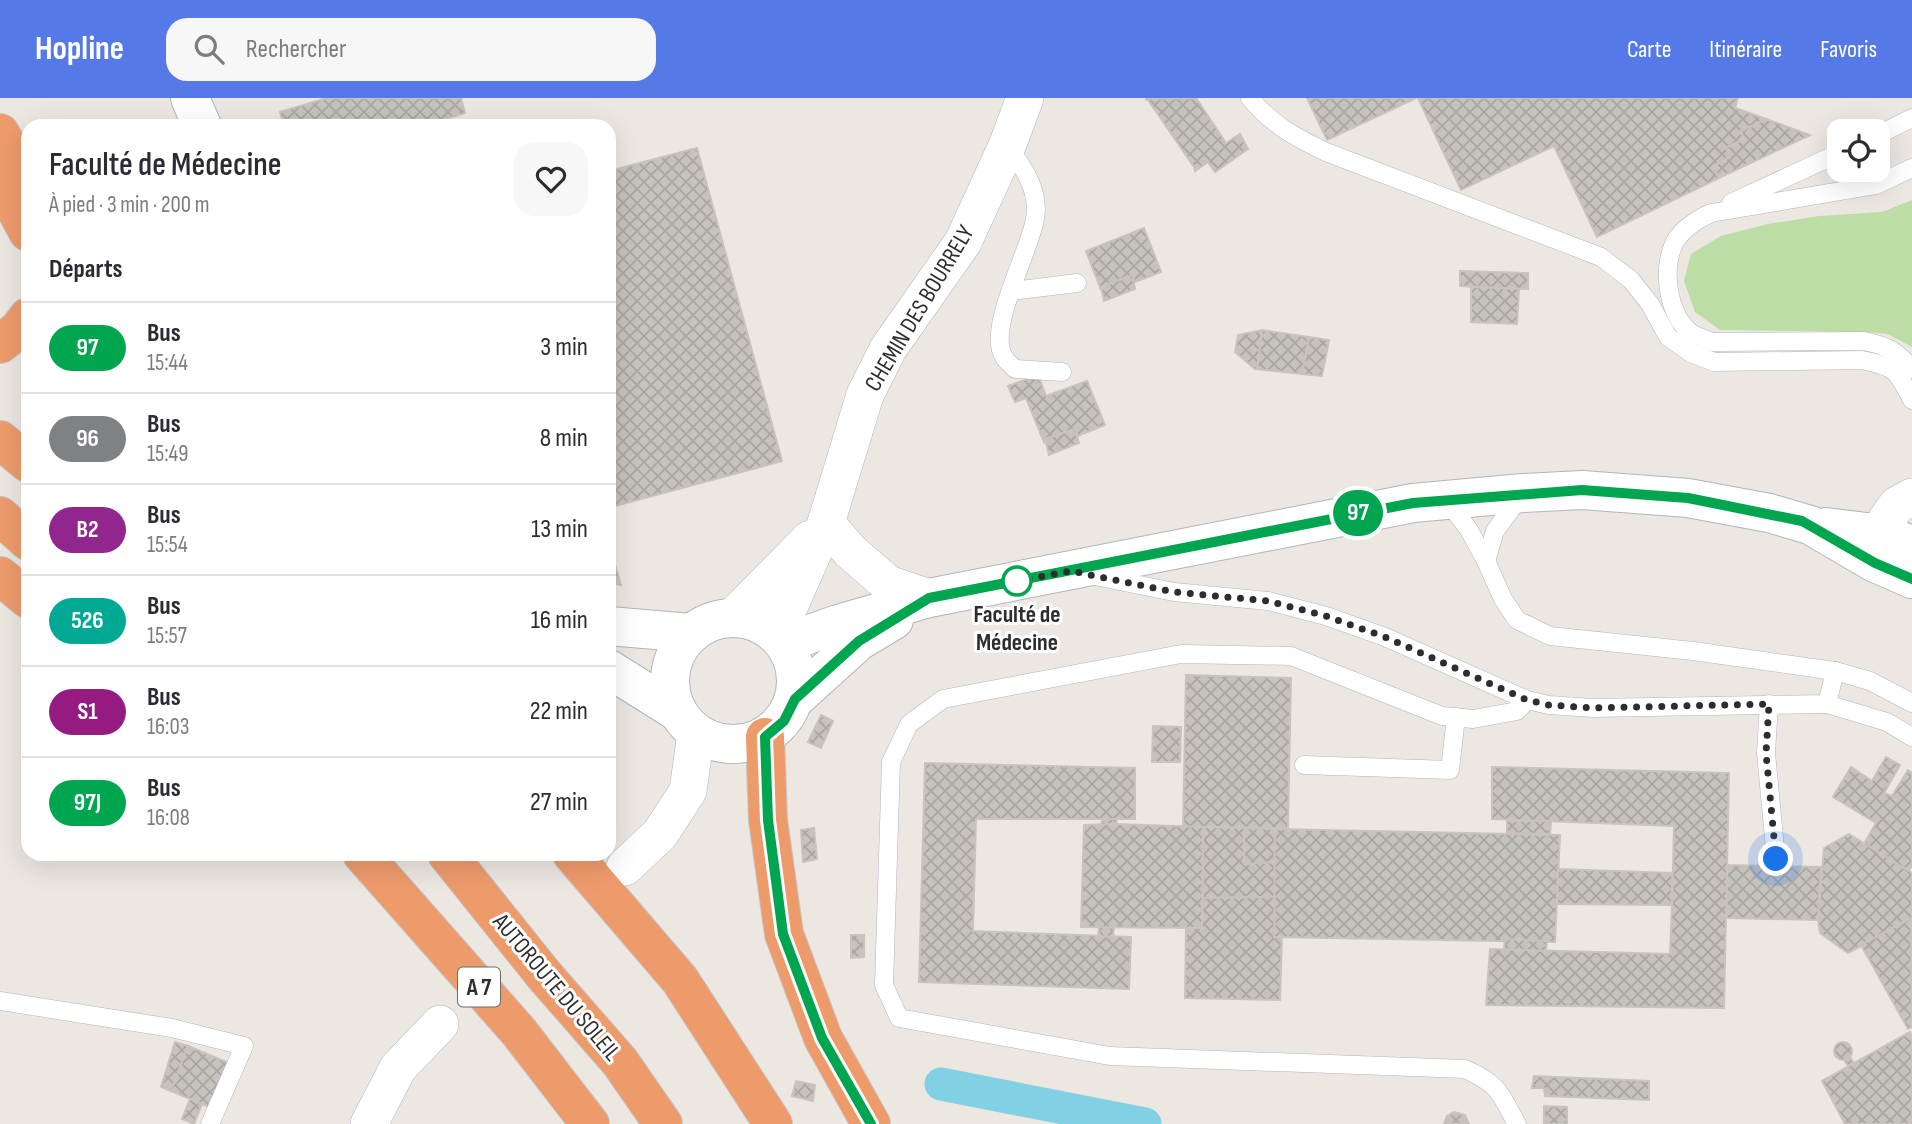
<!DOCTYPE html>
<html lang="fr">
<head>
<meta charset="utf-8">
<style>
  :root { --surface:#fff; --page:#f7f7f7; --text:#2b2b33; --muted:#7c7c81; --line:#e1e1e2; --accent:#557ae7 }
  body { margin:0; font-family:"Sofia Sans Condensed",sans-serif; background:var(--page); color:var(--text); height:100vh; display:flex; flex-direction:column; font-size:26px; white-space:nowrap }
  * { box-sizing:border-box; margin:0 }
  p { font-size:23px; color:var(--muted) }
  .icon { flex:none; width:38px; height:38px; fill:none; stroke:currentColor; stroke-width:2; stroke-linecap:round; stroke-linejoin:round }
  .map { position:relative; flex:1; overflow:hidden }
  .drawer { position:absolute; left:21px; top:21px; width:595px; height:742px; display:flex; flex-direction:column; background:var(--surface); border-radius:21px; box-shadow:0 7px 28px #0002 }
  .drawer>* { flex:none }
  .badge { padding:0 14px; border-radius:23px; font-size:24px; line-height:46px }
  .controls { position:absolute; left:1827px; top:21px; display:grid; gap:14px }
  .controls a { display:grid; place-items:center; width:63px; height:63px; border-radius:14px; background:var(--surface); box-shadow:0 7px 28px #0002; font-size:35px }
  .you { position:absolute; width:35px; height:35px; margin:-18px; border:5px solid #fff; border-radius:50%; background:#1a73e8; box-shadow:0 0 0 10px #1a73e833 }
  .map>.badge { position:absolute; translate:-50% -50%; box-shadow:0 0 0 4px #fff }
  h2 { padding:0 28px; font-size:26px; line-height:63px }
  .round { display:grid; place-items:center; flex:none; width:74px; height:74px; border-radius:21px; background:var(--page) }
  .head { display:flex; align-items:center; justify-content:space-between; height:119px; padding:0 28px }
  h1 { font-size:33px; font-weight:600; line-height:52px }
  ul { padding:0; list-style:none }
  li { display:flex; align-items:center; gap:21px; height:91px; padding:0 28px; border-top:2px solid var(--line) }
  li div { flex:1 }
  li b { display:block; font-size:26px }
  li em { font-style:normal }
  li .badge { min-width:77px; font-weight:700; text-align:center }
  header { display:flex; align-items:center; gap:42px; box-sizing:border-box; height:98px; padding:0 35px; background:var(--accent); color:#fff }
  header strong { font-size:33px }
  nav { display:flex; gap:38px; margin-inline-start:auto; font-size:24px }
  .search { width:490px; height:63px; background:var(--page); display:flex; align-items:center; gap:18px; box-sizing:border-box; padding:0 24px; border-radius:21px; color:var(--muted); font-size:26px }
  .map>svg:first-child { display:block }
  .park { fill:#bcdda5 }
  .lines { fill:none; stroke-linecap:round; stroke-linejoin:round }
  .canal { stroke:#81d0e3; stroke-width:33 }
  .building { fill:url(#building-cross-hatch); stroke:#c9c3bb; stroke-width:2 }
  .lane-casing { stroke:#b2b4bc; stroke-width:19 }
  .street-casing { stroke:#b2b4bc; stroke-width:38 }
  .secondary-casing { stroke:#b2b4bc; stroke-width:40 }
  .highway-casing { stroke:#c4c4c4; stroke-width:40 }
  .lane { stroke:#fff; stroke-width:18 }
  .street { stroke:#fff; stroke-width:37 }
  .secondary { stroke:#fff; stroke-width:38 }
  .highway { stroke:#ee9b6c; stroke-width:38 }
  .line-casing { stroke:#fff; stroke-width:16 }
  .line { stroke:#00a550; stroke-width:10 }
  .walk { stroke:#2d2d2d; stroke-width:7; stroke-dasharray:0 12.6 }
  .stop-dot { fill:#fff; stroke:#00a550; stroke-width:3.5 }
  .labels { text-anchor:middle; stroke-width:6; stroke-linejoin:round; paint-order:stroke }
  .shield { fill:#fff; stroke:#6c6c6c; stroke-width:2 }
  .shield-label { font-size:23px; font-weight:bold; fill:#2d2d2d }
  .street-label { font-size:24px; fill:#2d2d2d; stroke:#fff }
  .stop-label { font-size:24px; font-weight:bold; fill:#2d2d2d; stroke:#fff }
</style>
</head>
<body>
<header>
<strong>Hopline</strong>
<div class="search"><svg class="icon" aria-label="search" viewBox="0 0 24 24"><circle cx="10" cy="10" r="6"/><path d="M15 15l6 6"/></svg>Rechercher</div>
<nav><a>Carte</a><a>Itinéraire</a><a>Favoris</a></nav>
</header>
<div class="map">
<svg width="1912" height="1026" viewBox="0 0 1912 1026">
  <defs>
    <pattern id="building-cross-hatch" width="8" height="8" patternUnits="userSpaceOnUse" patternTransform="scale(1.75)"><rect width="8" height="8" fill="#c6c2bd"/><path d="M0 0l8 8M0 8l8-8" fill="none" stroke="#aaa7a3"/></pattern>
  </defs>
  <rect width="100%" height="100%" fill="#ede7e2"/>
  <polygon class="park" points="1912,102 1912,249 1888,236 1866,234 1720,232 1695,214 1684,183 1691,156 1721,138 1768,126 1819,118 1882,114"/>
  <g class="lines">
    <polyline class="canal" points="941,986 1145,1026"/>
  </g>
  <g class="building">
    <polygon points="327,0 461,0 465,15 422,28 284,28 280,14"/>
    <polygon points="1196,0 1226,45 1240,36 1248,51 1215,74 1208,64 1195,73 1194,69 1148,2 1145,1"/>
    <polygon points="1307,0 1416,0 1327,42"/>
    <polygon points="1418,0 1738,0 1735,10 1766,21 1741,33 1744,41 1726,50 1730,59 1713,68 1719,80 1597,139 1554,48 1461,92"/>
    <polygon points="1766,21 1810,37 1719,80 1713,68 1730,59 1726,50 1744,41 1741,33"/>
    <polygon points="697,50 782,363 615,408 609,387 609,73"/>
    <polygon points="1144,130 1161,174 1135,184 1132,177 1101,189 1101,192 1086,153"/>
    <polygon points="1460,173 1528,175 1528,191 1460,188"/>
    <polygon points="1132,177 1135,191 1104,203 1101,189"/>
    <polygon points="1471,189 1519,191 1517,226 1471,224"/>
    <polygon points="1262,232 1309,239 1302,276 1257,271"/>
    <polygon points="1262,232 1257,271 1255,271 1235,254 1238,237"/>
    <polygon points="1309,239 1329,242 1322,278 1302,276"/>
    <polygon points="1038,277 1046,298 1087,283 1105,327 1078,338 1075,331 1045,341 1044,344 1026,300 1015,304 1008,288"/>
    <polygon points="1075,331 1079,345 1049,357 1045,341"/>
    <polygon points="609,446 621,487 609,485"/>
    <polygon points="1186,577 1291,580 1288,730 1183,729"/>
    <polygon points="821,617 833,623 821,650 808,644"/>
    <polygon points="1153,628 1181,629 1180,664 1152,664"/>
    <polygon points="1886,659 1900,667 1884,695 1892,698 1908,672 1912,675 1912,767 1909,773 1864,746 1876,725 1833,699 1851,669 1872,683"/>
    <polygon points="925,665 1135,670 1135,721 976,721 973,833 1131,839 1129,891 919,884"/>
    <polygon points="1492,669 1729,675 1724,910 1486,907 1490,851 1670,856 1672,807 1674,728 1492,721"/>
    <polygon points="1102,721 1117,721 1116,726 1101,727"/>
    <polygon points="1507,723 1551,723 1550,736 1507,735"/>
    <polygon points="1116,726 1203,729 1202,830 1081,829 1084,727"/>
    <polygon points="1203,729 1244,730 1244,766 1276,764 1275,799 1203,800"/>
    <polygon points="814,730 817,761 803,764 801,732"/>
    <polygon points="1244,730 1275,731 1276,764 1244,766"/>
    <polygon points="1275,731 1560,737 1555,844 1274,839"/>
    <polygon points="1849,736 1912,775 1912,820 1848,855 1820,835 1818,822 1824,750"/>
    <polygon points="1727,767 1821,769 1818,822 1727,820"/>
    <polygon points="1558,771 1672,775 1672,807 1557,806"/>
    <polygon points="1275,799 1274,839 1282,839 1280,902 1185,900 1186,830 1202,830 1203,800"/>
    <polygon points="1911,820 1912,929 1908,931 1861,847"/>
    <polygon points="1099,829 1114,830 1113,839 1098,838"/>
    <polygon points="851,837 864,837 864,859 851,860"/>
    <polygon points="1505,841 1547,843 1546,853 1504,851"/>
    <polygon points="1910,934 1912,938 1912,1026 1845,1026 1822,983"/>
    <polygon points="175,944 188,948 171,993 161,989"/>
    <circle cx="1843" cy="953" r="9"/>
    <polygon points="188,948 229,965 209,1009 171,993"/>
    <polygon points="1850,959 1854,965 1848,968 1844,962"/>
    <polygon points="1534,978 1649,983 1649,1002 1545,998 1544,990 1532,990"/>
    <polygon points="796,983 815,987 813,1003 792,998"/>
    <polygon points="190,1001 202,1006 194,1026 182,1021"/>
    <polygon points="1544,1008 1567,1009 1567,1026 1544,1026"/>
    <polygon points="1454,1014 1465,1017 1469,1026 1444,1026 1447,1018"/>
  </g>
  <g class="lines">
    <g class="lane-casing">
      <g id="lane">
        <path d="M1250,0c22,27 45,39 76,54l275,105 30,23 19,24 18,33 23,16 23,9 148,-2c33,7 35,10 50,40"/>
        <polyline points="1878,37 1912,20"/>
        <path d="M1007,48c16,20 33,45 28,73 -5,32 -49,110 -31,138 2,4 7,8 11,12l47,3"/>
        <path d="M1912,70l-36,17 -165,28c-13,6 -27,15 -35,27 -15,26 -9,74 15,93 6,4 15,6 21,9l152,-1c23,5 32,9 48,28"/>
        <polyline points="1731,105 1839,55"/>
        <polyline points="1012,193 1077,185"/>
        <polyline points="1486,463 1495,433 1522,396"/>
        <polyline points="1095,478 1174,494 1268,503 1326,518 1385,539 1527,602 1549,607 1593,610 1827,606 1835,573 1693,553 1550,538 1517,522 1503,501 1486,463 1469,432 1446,401"/>
        <polyline points="1835,573 1870,583 1912,605"/>
        <polyline points="1769,606 1766,655 1776,761"/>
        <polyline points="1827,606 1887,624 1912,639"/>
        <polyline points="1304,667 1450,672 1456,619"/>
        <polyline points="0,903 172,930 244,948 210,1026"/>
        <path d="M1517,1026c-18,-32 -17,-39 -52,-55l-355,-13 -211,-38 -15,-33 7,-223 18,-38 34,-25 238,-45 110,2 151,60 31,3 44,-8 10,-11"/>
      </g>
    </g>
    <g class="street-casing">
      <g id="street">
        <polyline points="826,425 850,453 888,486 929,500"/>
        <polyline points="1875,464 1887,421 1897,407 1912,399"/>
        <polyline points="733,519 810,441"/>
        <polyline points="777,536 826,425 865,297 888,251 963,144 1007,48 1025,0"/>
        <polyline points="625,769 660,736 688,693 696,635"/>
        <polyline points="369,1026 398,970 440,926"/>
      </g>
    </g>
    <g class="secondary-casing">
      <g id="secondary">
        <polyline points="190,0 202,28"/>
        <polyline points="1826,429 1883,436 1912,447"/>
        <circle cx="733" cy="583" r="63"/>
        <polyline points="609,528 691,535"/>
        <polyline points="785,545 838,526 929,500 1413,405 1523,395 1582,392 1688,400 1769,415 1810,427 1875,465 1912,481"/>
        <polyline points="609,571 676,613"/>
        <polyline points="795,601 859,543 894,522"/>
      </g>
    </g>
    <g class="highway-casing">
      <g id="highway">
        <polyline points="0,35 28,85"/>
        <polyline points="0,82 28,134"/>
        <polyline points="0,246 18,232 28,219"/>
        <polyline points="0,342 28,365"/>
        <polyline points="0,418 28,443"/>
        <polyline points="0,478 28,501"/>
        <polyline points="765,639 768,722 784,836 823,940 871,1026"/>
        <polyline points="362,756 519,934 590,1026"/>
        <polyline points="447,756 544,877 620,964 663,1026"/>
        <polyline points="572,756 680,882 773,1026"/>
      </g>
    </g>
    <use href="#lane" class="lane"/>
    <use href="#street" class="street"/>
    <use href="#secondary" class="secondary"/>
    <use href="#highway" class="highway"/>
  </g>
  <g class="lines">
    <g class="line-casing">
      <polyline id="line" points="871,1026 822,940 783,836 768,722 765,639 784,623 795,601 859,543 929,500 1413,405 1582,392 1688,400 1802,423 1875,465 1912,481"/>
    </g>
    <use href="#line" class="line"/>
    <polyline class="walk" points="1017,483 1071,473 1174,494 1268,503 1326,518 1385,539 1527,602 1549,607 1593,610 1769,606 1766,655 1776,761"/>
  </g>
  <circle class="stop-dot" cx="1017" cy="483" r="14"/>
  <g class="labels">
    <rect class="shield" x="458" y="869.5" width="42" height="39" rx="5"/>
    <g class="shield-label">
      <text x="479" y="897">A 7</text>
    </g>
    <g class="street-label">
      <text transform="translate(919 210) rotate(-59)" y="8">CHEMIN DES BOURRELY</text>
      <text transform="translate(557 889) rotate(50)" y="8">AUTOROUTE DU SOLEIL</text>
    </g>
    <g class="stop-label">
      <text x="1017" y="524">Faculté de<tspan x="1017" dy="28">Médecine</tspan></text>
    </g>
  </g>
</svg>
<div class="controls">
<a><svg class="icon" aria-label="locate" viewBox="0 0 24 24"><circle cx="12" cy="12" r="6"/><path d="M12 2v4M12 18v4M2 12h4M18 12h4"/></svg></a>
</div>
<div class="you" style="left:1776px;top:761px"></div>
<b class="badge" style="left:1358px;top:415px;background:#00a550;color:#fff">97</b>
<section class="drawer">
<div class="head"><div><h1>Faculté de Médecine</h1><p>À pied · 3 min · 200 m</p></div><a class="round"><svg class="icon" aria-label="heart" viewBox="0 0 24 24"><path d="M12 20l-8-8c-3-5 5-10 8-4 3-6 11-1 8 4z"/></svg></a></div>
<h2>Départs</h2>
<ul>
<li><span class="badge" style="background:#00a550;color:#fff">97</span><div><b>Bus</b><p>15:44</p></div><em>3 min</em></li>
<li><span class="badge" style="background:#7f8185;color:#fff">96</span><div><b>Bus</b><p>15:49</p></div><em>8 min</em></li>
<li><span class="badge" style="background:#91268e;color:#fff">B2</span><div><b>Bus</b><p>15:54</p></div><em>13 min</em></li>
<li><span class="badge" style="background:#00a994;color:#fff">526</span><div><b>Bus</b><p>15:57</p></div><em>16 min</em></li>
<li><span class="badge" style="background:#951b81;color:#fff">S1</span><div><b>Bus</b><p>16:03</p></div><em>22 min</em></li>
<li><span class="badge" style="background:#00a550;color:#fff">97J</span><div><b>Bus</b><p>16:08</p></div><em>27 min</em></li>
</ul>
</section>
</div>
</body>
</html>
